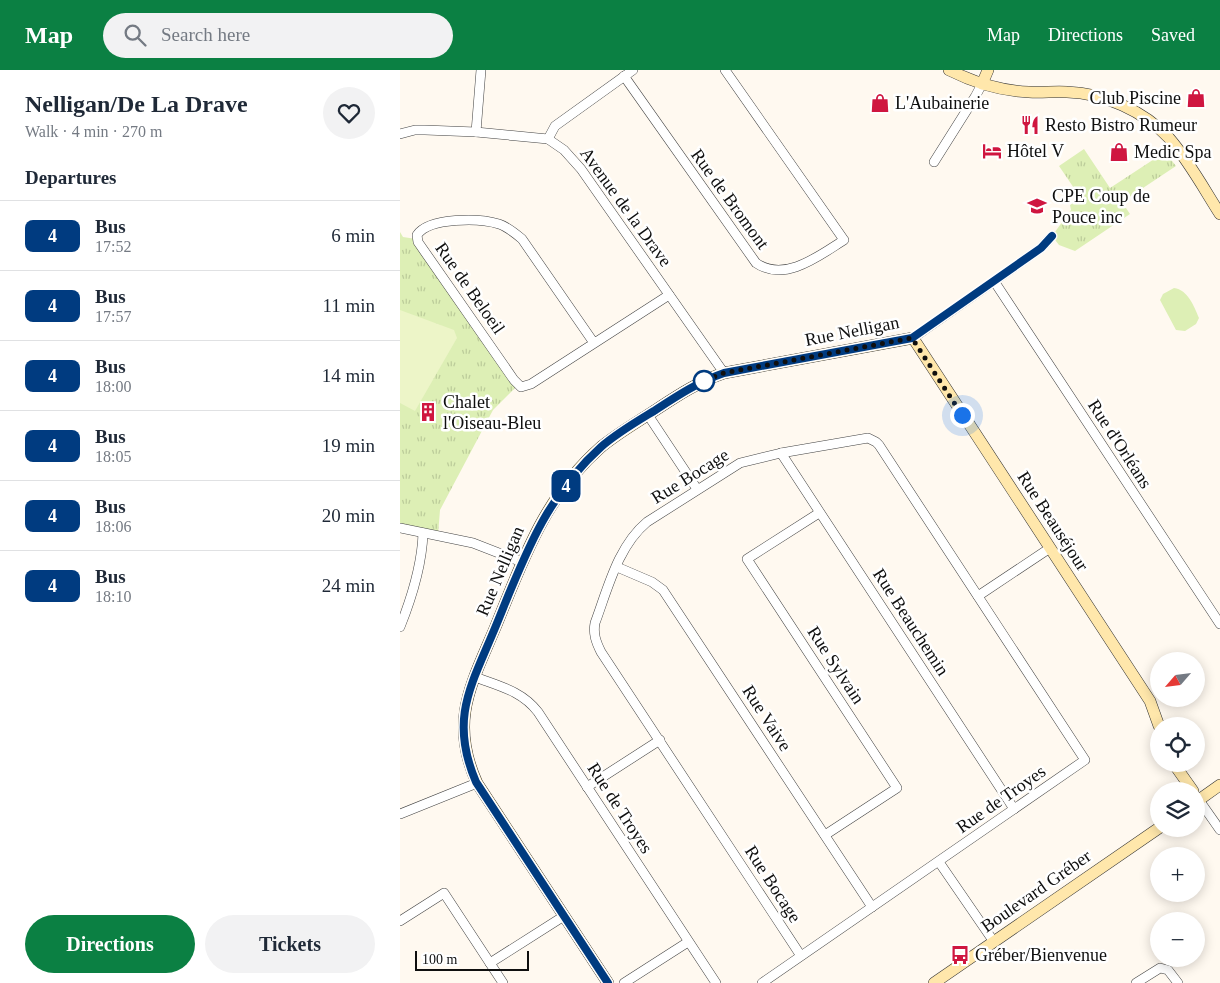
<!DOCTYPE html>
<html lang="en">
<head>
<meta charset="utf-8">
<style>
  :root { --surface:#fff; --page:#f2f2f3; --text:#1f2937; --muted:#747a83; --line:#e0e1e3; --accent:#0b8043 }
  body { margin:0; font-family:Georgia,serif; background:var(--page); color:var(--text); height:100vh; display:flex; flex-direction:column; font-size:19px; white-space:nowrap }
  * { box-sizing:border-box; margin:0 }
  p { font-size:16px; color:var(--muted) }
  .icon { flex:none; width:28px; height:28px; fill:none; stroke:currentColor; stroke-width:2; stroke-linecap:round; stroke-linejoin:round }
  .map { position:relative; flex:1; overflow:hidden }
  .side { display:flex; flex-direction:column; background:var(--surface); width:400px }
  .side>* { flex:none }
  .badge { padding:0 10px; border-radius:8px; font-size:18px; line-height:32px }
  .needle { width:32px; rotate:242deg }
  .buttons { position:absolute; left:750px; top:582px; display:grid; gap:10px }
  .buttons a { display:grid; place-items:center; width:55px; height:55px; border-radius:50%; background:var(--surface); box-shadow:0 2px 12px #0003; font-size:25px }
  .scale { position:absolute; left:15px; bottom:12px; width:114px; box-sizing:border-box; padding-left:5px; border:2px solid #0f0f0f; border-top:0; font-size:14px; line-height:18px; white-space:nowrap; color:#0f0f0f; -webkit-text-stroke:4px #fff; paint-order:stroke }
  .you { position:absolute; width:25px; height:25px; margin:-12px; border:4px solid #fff; border-radius:50%; background:#1a73e8; box-shadow:0 0 0 8px #1a73e833 }
  .map>.badge { position:absolute; translate:-50% -50%; box-shadow:0 0 0 2px #fff }
  h2 { padding:0 25px; font-size:19px; line-height:45px }
  .round { display:grid; place-items:center; flex:none; width:52px; height:52px; border-radius:26px; background:var(--page) }
  .head { display:flex; align-items:center; justify-content:space-between; height:85px; padding:0 25px }
  h1 { font-size:24px; font-weight:600; line-height:38px }
  .action { display:flex; gap:10px; margin-top:auto; padding:10px 25px }
  .action a { flex:1; height:58px; border-radius:30px; background:var(--accent); color:#fff; font-size:20px; font-weight:600; line-height:58px; text-align:center }
  .action a+a { background:var(--page); color:var(--text) }
  ul { padding:0; list-style:none }
  li { display:flex; align-items:center; gap:15px; height:70px; padding:0 25px; border-top:1px solid var(--line) }
  li div { flex:1 }
  li b { display:block; font-size:19px }
  li em { font-style:normal }
  li .badge { min-width:55px; font-weight:700; text-align:center }
  header { display:flex; align-items:center; gap:30px; box-sizing:border-box; height:70px; padding:0 25px; background:var(--accent); color:#fff }
  header strong { font-size:24px }
  nav { display:flex; gap:28px; margin-inline-start:auto; font-size:18px }
  .search { width:350px; height:45px; background:var(--page); display:flex; align-items:center; gap:12px; box-sizing:border-box; padding:0 18px; border-radius:28px; color:var(--muted); font-size:19px }
  main { display:flex; flex:1; min-height:0 }
  .map>svg:first-child { display:block }
  .grass { fill:url(#grass-tufts) }
  .garden { fill:#ddefb5 }
  .pitch { fill:#edf5c8 }
  .lines { fill:none; stroke-linecap:round; stroke-linejoin:round }
  .street-casing { stroke:#424242; stroke-width:10 }
  .secondary-casing { stroke:#313131; stroke-width:12 }
  .street { stroke:#fff; stroke-width:9 }
  .secondary { stroke:#ffe7ab; stroke-width:11 }
  .line-casing { stroke:#fff; stroke-width:11 }
  .line { stroke:#003b80; stroke-width:8 }
  .walk { stroke:#0f0f0f; stroke-width:5; stroke-dasharray:0 9 }
  .stop-dot { fill:#fff; stroke:#003b80; stroke-width:2.5 }
  .labels { text-anchor:middle; stroke-width:5; stroke-linejoin:round; paint-order:stroke }
  .poi-label { font-size:18px; fill:#0f0f0f; stroke:#fff; text-anchor:start }
  .street-label { font-size:18px; fill:#0f0f0f; stroke:#fff }
</style>
</head>
<body>
<header>
<strong>Map</strong>
<div class="search"><svg class="icon" aria-label="search" viewBox="0 0 24 24"><circle cx="10" cy="10" r="6"/><path d="M15 15l6 6"/></svg>Search here</div>
<nav><a>Map</a><a>Directions</a><a>Saved</a></nav>
</header>
<main>
<section class="side">
<div class="head"><div><h1>Nelligan/De La Drave</h1><p>Walk · 4 min · 270 m</p></div><a class="round"><svg class="icon" aria-label="heart" viewBox="0 0 24 24"><path d="M12 20l-8-8c-3-5 5-10 8-4 3-6 11-1 8 4z"/></svg></a></div>
<h2>Departures</h2>
<ul>
<li><span class="badge" style="background:#003b80;color:#fff">4</span><div><b>Bus</b><p>17:52</p></div><em>6 min</em></li>
<li><span class="badge" style="background:#003b80;color:#fff">4</span><div><b>Bus</b><p>17:57</p></div><em>11 min</em></li>
<li><span class="badge" style="background:#003b80;color:#fff">4</span><div><b>Bus</b><p>18:00</p></div><em>14 min</em></li>
<li><span class="badge" style="background:#003b80;color:#fff">4</span><div><b>Bus</b><p>18:05</p></div><em>19 min</em></li>
<li><span class="badge" style="background:#003b80;color:#fff">4</span><div><b>Bus</b><p>18:06</p></div><em>20 min</em></li>
<li><span class="badge" style="background:#003b80;color:#fff">4</span><div><b>Bus</b><p>18:10</p></div><em>24 min</em></li>
</ul>
<div class="action"><a>Directions</a><a>Tickets</a></div>
</section>
<div class="map">
<svg width="820" height="913" viewBox="0 0 820 913">
  <defs>
    <pattern id="grass-tufts" width="24" height="20" patternUnits="userSpaceOnUse" patternTransform="scale(1.25)"><rect width="24" height="20" fill="#ddefb5"/><path d="M3 7l-1-3M5 7V3M7 7l1-3M15 17l-1-3M17 17v-4M19 17l1-3" fill="none" stroke="#bccc9a"/></pattern>
  </defs>
  <rect width="100%" height="100%" fill="#fff9f0"/>
  <g class="grass">
    <polygon points="684,79 710,118 765,82 776,96 722,132 730,144 675,181 659,175 652,166 671,140 670,135 680,127 659,96"/>
    <polygon points="0,162 3,167 16,169 118,315 93,340 40,440 38,465 0,458"/>
  </g>
  <path class="garden" d="M774,218c14,2 20,18 25,30l-3,6 -11,7 -9,-1 -16,-30 3,-6z"/>
  <polygon class="pitch" points="0,240 54,260 57,268 15,341 0,333"/>
  <g class="lines">
    <g class="street-casing">
      <g id="street">
        <path d="M224,6l132,187c29,20 64,-8 88,-23l-119,-170"/>
        <polyline points="76,62 81,0"/>
        <polyline points="0,64 15,60 25,60 76,62 148,69 164,80 181,99 324,303"/>
        <polyline points="148,69 155,56 233,0"/>
        <polyline points="534,92 575,27 582,14"/>
        <polyline points="594,211 820,554"/>
        <polyline points="513,268 641,178 652,166"/>
        <path d="M194,273l-72,-104c-7,-6 -14,-12 -23,-15 -19,-6 -70,-7 -82,11l1,7 96,138 7,7 10,-3 138,-89"/>
        <polyline points="248,345 297,419"/>
        <polyline points="381,383 614,739"/>
        <polyline points="419,443 347,489 497,718 425,765"/>
        <polyline points="0,458 73,473 122,492"/>
        <polyline points="217,497 252,512 263,520 472,837"/>
        <polyline points="578,526 650,478"/>
        <path d="M0,557c12,-30 22,-62 23,-94"/>
        <path d="M75,607c24,9 47,14 63,35l178,271"/>
        <polyline points="187,717 260,670"/>
        <polyline points="799,730 820,760"/>
        <polyline points="0,744 77,713"/>
        <polyline points="539,792 594,872"/>
        <polyline points="0,851 44,823 103,913"/>
        <polyline points="90,893 164,846"/>
        <polyline points="224,913 288,872"/>
        <path d="M362,913l323,-223 -206,-315 -3,-3 -8,-4 -87,15 -41,10 -93,59c-29,24 -39,66 -52,101 -2,11 1,19 6,29l200,304"/>
        <polyline points="736,913 760,898 768,900 778,913"/>
      </g>
    </g>
    <g class="secondary-casing">
      <g id="secondary">
        <path d="M549,0c26,13 52,21 80,22 13,1 26,-1 38,0 37,1 77,19 102,46 20,23 35,51 51,76"/>
        <polyline points="582,14 588,0"/>
        <polyline points="774,694 793,721"/>
        <polyline points="796,732 820,715"/>
        <path d="M208,913l-131,-200c-28,-62 -6,-98 18,-155 28,-68 49,-131 106,-181 16,-13 33,-23 50,-34 23,-15 46,-31 73,-40l189,-35 237,363 9,25"/>
        <polyline points="534,913 759,758"/>
      </g>
    </g>
    <use href="#street" class="street"/>
    <use href="#secondary" class="secondary"/>
  </g>
  <g class="lines">
    <g class="line-casing">
      <path id="line" d="M208,913l-132,-201c-27,-63 -5,-96 19,-154 28,-68 50,-131 106,-181 16,-14 35,-25 53,-36 23,-15 44,-29 70,-38l188,-35 129,-90 11,-12"/>
    </g>
    <use href="#line" class="line"/>
    <polyline class="walk" points="304,311 301,312 324,303 512,268 562,345"/>
  </g>
  <defs>
    <g id="shop-bare" transform="scale(1.5)"><path d="M-5-2.5h2.3a2.7 3.5 0 0 1 5.4 0H5L5.5 6h-11ZM-1.5-2.5h3a1.5 2.3 0 0 0-3 0Z" fill="#cf1640" stroke="#fff" stroke-width="2.5" paint-order="stroke"/></g>
    <g id="restaurant-bare" transform="scale(1.5)"><path d="M-5-6h1v4h1v-4h1v4h1v-4h1v5L-1.5 .5V6h-2V.5L-5-1ZM5-6V6H3V1.5H1.5Q1.5-4 5-6Z" fill="#cf1640" stroke="#fff" stroke-width="2.5" paint-order="stroke"/></g>
    <g id="hotel-bare" transform="scale(1.5)"><path d="M-6-4.5h1.5V1H6V5H4.5V3h-9V5H-6ZM-4 0a1.8 1.8 0 1 1 3.6 0ZM.5 0V-2.5h3Q6-2.5 6 0Z" fill="#cf1640" stroke="#fff" stroke-width="2.5" paint-order="stroke"/></g>
    <g id="school-bare" transform="scale(1.5)"><path d="M0-5L7-2L0 1L-7-2ZM-4 1L0 2.5L4 1V4Q0 6-4 4Z" fill="#cf1640" stroke="#fff" stroke-width="2.5" paint-order="stroke"/></g>
    <g id="building-bare" transform="scale(1.5)"><path d="M-4-6H4V6H1V3H-1V6H-4ZM-2.5-4.3h1.7v1.8h-1.7ZM.8-4.3h1.7v1.8H.8ZM-2.5-1h1.7V.8h-1.7ZM.8-1h1.7V.8H.8Z" fill="#cf1640" stroke="#fff" stroke-width="2.5" paint-order="stroke"/></g>
    <g id="bus-bare" transform="scale(1.5)"><path d="M-5-6H5V4H4V6H2V4H-2V6H-4V4H-5ZM-3.5-4V0h7V-4ZM-3.5 1.2v1.5H-2V1.2ZM2 1.2v1.5H3.5V1.2Z" fill="#cf1640" stroke="#fff" stroke-width="2.5" paint-order="stroke"/></g>
  </defs>
  <g fill-rule="evenodd">
    <use href="#shop-bare" x="796" y="28"/>
    <use href="#shop-bare" x="480" y="33"/>
    <use href="#restaurant-bare" x="630" y="55"/>
    <use href="#hotel-bare" x="592" y="81"/>
    <use href="#shop-bare" x="719" y="82"/>
    <use href="#school-bare" x="637" y="136"/>
    <use href="#building-bare" x="28" y="342"/>
    <use href="#bus-bare" x="560" y="885"/>
  </g>
  <circle class="stop-dot" cx="304" cy="311" r="10"/>
  <g class="labels">
    <g class="poi-label">
      <text x="781" y="34" text-anchor="end">Club Piscine</text>
      <text x="495" y="39">L'Aubainerie</text>
      <text x="645" y="61">Resto Bistro Rumeur</text>
      <text x="607" y="87">Hôtel V</text>
      <text x="734" y="88">Medic Spa</text>
      <text x="652" y="132">CPE Coup de<tspan x="652" dy="21">Pouce inc</tspan></text>
      <text x="43" y="338">Chalet<tspan x="43" dy="21">l'Oiseau-Bleu</tspan></text>
      <text x="575" y="891">Gréber/Bienvenue</text>
    </g>
    <g class="street-label">
      <text transform="translate(330 129) rotate(54)" y="6">Rue de Bromont</text>
      <text transform="translate(226 137) rotate(54)" y="6">Avenue de la Drave</text>
      <text transform="translate(70 218) rotate(55)" y="6">Rue de Beloeil</text>
      <text transform="translate(452 261) rotate(-11)" y="6">Rue Nelligan</text>
      <text transform="translate(720 374) rotate(57)" y="6">Rue d'Orléans</text>
      <text transform="translate(290 406) rotate(-32)" y="6">Rue Bocage</text>
      <text transform="translate(653 451) rotate(57)" y="6">Rue Beauséjour</text>
      <text transform="translate(100 501) rotate(-67)" y="6">Rue Nelligan</text>
      <text transform="translate(511 552) rotate(57)" y="6">Rue Beauchemin</text>
      <text transform="translate(436 595) rotate(57)" y="6">Rue Sylvain</text>
      <text transform="translate(367 648) rotate(57)" y="6">Rue Vaive</text>
      <text transform="translate(601 729) rotate(-35)" y="6">Rue de Troyes</text>
      <text transform="translate(220 738) rotate(57)" y="6">Rue de Troyes</text>
      <text transform="translate(373 814) rotate(57)" y="6">Rue Bocage</text>
      <text transform="translate(636 821) rotate(-35)" y="6">Boulevard Gréber</text>
    </g>
  </g>
</svg>
<div class="buttons">
<a><svg class="needle" viewBox="-14 -14 28 28"><path d="M0-13l5 13h-10z" fill="#e53935"/><path d="M0 13l5-13h-10z" fill="#747a83"/></svg></a>
<a><svg class="icon" aria-label="locate" viewBox="0 0 24 24"><circle cx="12" cy="12" r="6"/><path d="M12 2v4M12 18v4M2 12h4M18 12h4"/></svg></a>
<a><svg class="icon" aria-label="layers" viewBox="0 0 24 24"><path d="M12 4l9 5-9 5-9-5zM3 14l9 5 9-5"/></svg></a>
<a>+</a>
<a>−</a>
</div>
<div class="scale">100 m</div>
<div class="you" style="left:562px;top:345px"></div>
<b class="badge" style="left:166px;top:416px;background:#003b80;color:#fff">4</b>
</div>
</main>
</body>
</html>
